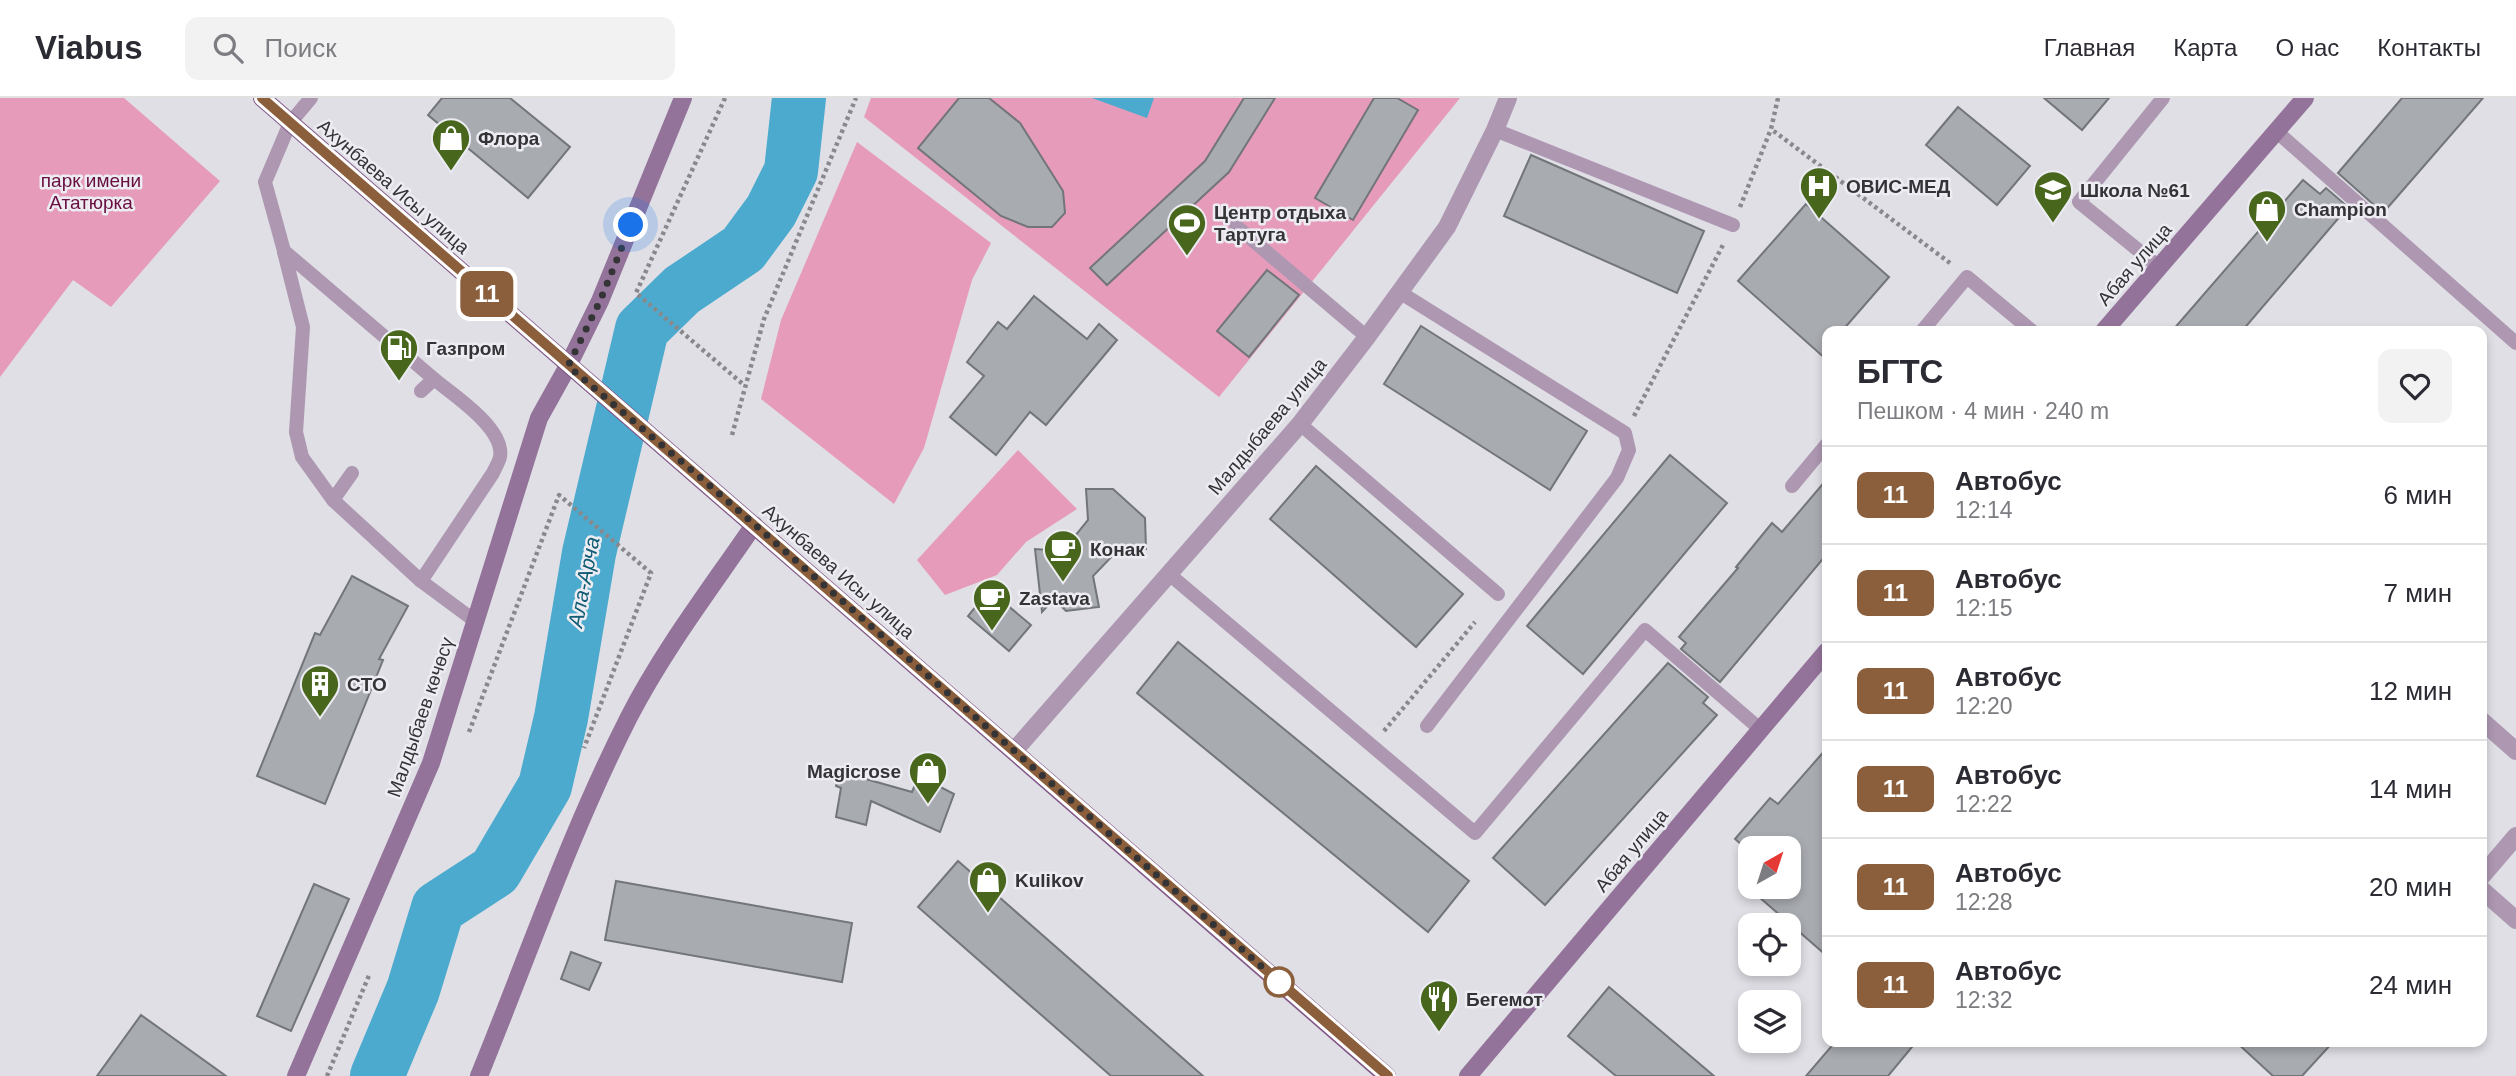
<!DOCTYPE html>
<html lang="ru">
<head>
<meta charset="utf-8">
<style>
  :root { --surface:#fff; --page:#f2f2f3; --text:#2b2b33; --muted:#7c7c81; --line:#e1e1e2 }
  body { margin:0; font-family:Arial,sans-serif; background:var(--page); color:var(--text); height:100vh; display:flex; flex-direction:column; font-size:26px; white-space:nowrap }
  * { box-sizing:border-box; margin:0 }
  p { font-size:23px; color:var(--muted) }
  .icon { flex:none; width:38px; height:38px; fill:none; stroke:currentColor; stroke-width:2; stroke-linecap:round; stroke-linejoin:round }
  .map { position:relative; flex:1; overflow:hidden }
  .drawer { position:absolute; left:1822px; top:228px; width:665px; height:721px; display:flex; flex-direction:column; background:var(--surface); border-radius:14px; box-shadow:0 4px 10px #0003 }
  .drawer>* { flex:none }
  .badge { padding:0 14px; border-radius:10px; font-size:24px; line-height:46px }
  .needle { width:46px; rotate:39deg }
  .controls { position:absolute; left:1738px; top:738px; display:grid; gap:14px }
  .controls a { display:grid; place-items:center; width:63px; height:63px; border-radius:14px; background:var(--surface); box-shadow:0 4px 10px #0003; font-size:35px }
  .you { position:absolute; width:35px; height:35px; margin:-18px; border:5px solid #fff; border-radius:50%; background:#1a73e8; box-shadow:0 0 0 10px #1a73e833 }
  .map>.badge { position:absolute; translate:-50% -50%; box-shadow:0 0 0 4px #fff }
  .round { display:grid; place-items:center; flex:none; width:74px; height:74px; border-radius:14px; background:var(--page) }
  .overview { display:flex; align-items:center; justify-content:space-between; height:119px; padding:0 35px }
  h1 { font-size:33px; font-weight:800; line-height:52px }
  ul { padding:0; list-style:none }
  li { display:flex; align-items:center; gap:21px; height:98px; padding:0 35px; border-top:2px solid var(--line) }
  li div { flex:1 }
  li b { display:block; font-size:26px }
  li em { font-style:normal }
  li .badge { min-width:77px; font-weight:700; text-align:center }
  header { display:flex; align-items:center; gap:42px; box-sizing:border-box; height:98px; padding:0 35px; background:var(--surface); border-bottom:2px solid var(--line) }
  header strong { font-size:33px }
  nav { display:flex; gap:38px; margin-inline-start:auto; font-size:24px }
  .search { width:490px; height:63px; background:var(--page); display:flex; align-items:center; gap:18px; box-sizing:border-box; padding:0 24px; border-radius:14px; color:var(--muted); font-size:26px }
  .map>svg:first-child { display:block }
  .green { fill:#e79bba }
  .water { fill:#4baacd }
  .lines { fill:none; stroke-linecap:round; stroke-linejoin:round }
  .river { stroke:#4baacd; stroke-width:54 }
  .building { fill:#a8abb0; stroke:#727579; stroke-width:2 }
  .path { stroke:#89898d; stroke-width:4.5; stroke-dasharray:3.5 3.5; stroke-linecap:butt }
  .lane { stroke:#ad97b1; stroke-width:14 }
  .street { stroke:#ad97b1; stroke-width:18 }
  .secondary { stroke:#94739a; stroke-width:18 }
  .primary { stroke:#825989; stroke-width:18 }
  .line-casing { stroke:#fff; stroke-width:16 }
  .line { stroke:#8b5e3c; stroke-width:10 }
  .walk { stroke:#343336; stroke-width:7; stroke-dasharray:0 12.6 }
  .stop-dot { fill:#fff; stroke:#8b5e3c; stroke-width:3.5 }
  .labels { text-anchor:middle; stroke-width:5; stroke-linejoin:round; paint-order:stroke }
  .poi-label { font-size:19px; font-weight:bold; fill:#343336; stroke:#ececf2; text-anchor:start }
  .park-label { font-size:19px; fill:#6a0e40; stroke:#ececf2 }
  .street-label { font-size:19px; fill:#343336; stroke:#ececf2 }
  .water-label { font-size:21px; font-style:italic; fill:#0f5c74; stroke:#ececf2 }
</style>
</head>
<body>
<header>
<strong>Viabus</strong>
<div class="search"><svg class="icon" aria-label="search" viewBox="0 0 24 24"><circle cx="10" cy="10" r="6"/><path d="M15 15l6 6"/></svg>Поиск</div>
<nav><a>Главная</a><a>Карта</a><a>О нас</a><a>Контакты</a></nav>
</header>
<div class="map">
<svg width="2516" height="978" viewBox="0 0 2516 978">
  <rect width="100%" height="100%" fill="#dfdfe5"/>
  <g class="green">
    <polygon points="0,0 124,0 220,83 111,209 73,182 0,279"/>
    <polygon points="871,0 1460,0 1219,299 864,19"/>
    <polygon points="857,44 991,145 972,182 924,350 894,406 761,301 781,222"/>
    <polygon points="1018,352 1077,411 1026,444 997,477 945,497 917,462"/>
  </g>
  <polygon class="water" points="1092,0 1154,0 1147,20"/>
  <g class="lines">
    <polyline class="river" points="377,978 413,892 438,810 495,773 545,688 561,620 589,455 642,231 682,192 743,151 771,113 791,73 799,0"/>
  </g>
  <g class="building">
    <polygon points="442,0 510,0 570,49 528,100 428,17"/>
    <polygon points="959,0 989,0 1020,25 1063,93 1065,115 1052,129 1028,129 1001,118 918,50"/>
    <polygon points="1244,0 1275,0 1229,74 1107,187 1090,170 1205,63"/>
    <polygon points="1374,0 1397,0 1418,12 1353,122 1315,100"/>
    <polygon points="2044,0 2109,0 2082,32"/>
    <polygon points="2402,0 2483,0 2383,115 2338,75"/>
    <polygon points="1958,9 2030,68 1997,107 1926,47"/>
    <polygon points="1531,57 1704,133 1677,195 1504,118"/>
    <polygon points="2303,82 2320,96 2326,90 2348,109 2242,233 2172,233"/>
    <polygon points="1806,106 1889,179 1842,233 1827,233 1827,262 1738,183"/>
    <polygon points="1267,172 1299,197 1249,259 1217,233"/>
    <polygon points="1034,198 1087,241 1099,226 1117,242 1046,327 1030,314 996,357 950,319 984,278 967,264 998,224 1007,231"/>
    <polygon points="1421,228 1587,333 1550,392 1384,286"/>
    <polygon points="1670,357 1727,405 1583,576 1527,528"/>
    <polygon points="1316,368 1463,496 1416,549 1270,421"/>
    <polygon points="1827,381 1827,456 1720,584 1681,551 1686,545 1679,539 1738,470 1736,469 1772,425 1782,434"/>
    <polygon points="1086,391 1113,391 1145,420 1146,451 1118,452 1093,478 1099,509 1066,513 1054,501 1042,514 1035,451 1063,453 1088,422"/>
    <polygon points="352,478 408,508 379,561 383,562 325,706 257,678 315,535 320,537"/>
    <polygon points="989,492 1031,527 1009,553 968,518"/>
    <polygon points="1178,544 1469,783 1428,834 1137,595"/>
    <polygon points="1668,565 1708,599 1703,605 1717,617 1545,807 1493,760"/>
    <polygon points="1827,650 1827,858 1751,792 1753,789 1788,789 1788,751 1750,751 1750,754 1735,741 1770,700 1778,706"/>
    <polygon points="841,674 912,694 919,678 954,696 940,734 871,703 866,727 836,719 841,690 836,688"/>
    <polygon points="958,763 1203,978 1111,978 918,809"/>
    <polygon points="616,783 852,825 842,884 605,842"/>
    <polygon points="314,786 349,801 291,933 257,918"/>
    <polygon points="571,854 601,865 589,892 561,881"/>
    <polygon points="1609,889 1714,978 1616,978 1568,938"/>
    <polygon points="141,917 226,978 97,978"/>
    <polygon points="1836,943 1917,943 1888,978 1806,978"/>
    <polygon points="2235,943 2334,943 2302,978 2273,978"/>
  </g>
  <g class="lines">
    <g class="path">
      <polyline points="725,0 636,195 744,287"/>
      <polyline points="1778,0 1771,31 1950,165"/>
      <polyline points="1740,109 1771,31"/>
      <polyline points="1634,318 1724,145"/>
      <polyline points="732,337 764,221 856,0"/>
      <polyline points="1384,633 1475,524"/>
      <polyline points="469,634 559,397 651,475 584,650"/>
      <polyline points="327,978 370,875"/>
    </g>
    <g class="lane">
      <polyline points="311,0 290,25 265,84 284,153 434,281 421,293"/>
      <polyline points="1495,32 1733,127"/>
      <polyline points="2276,33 2516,245"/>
      <polyline points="1236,128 1367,239"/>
      <polyline points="284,154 303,229 296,334 302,359 333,402"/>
      <polyline points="2159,169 2079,104 2163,0"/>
      <polyline points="1401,195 1625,335 1629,352 1617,380 1427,628"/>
      <polyline points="1922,233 1967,179 2032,233"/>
      <polyline points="1300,326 1498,496"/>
      <polyline points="352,375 333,402 421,483 475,523"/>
      <polyline points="1792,388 1827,346"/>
      <polyline points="1169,476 1475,735 1645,532 1760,631"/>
      <path d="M421,483l72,-108c2,-5 6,-11 7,-16 5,-29 -47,-62 -66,-78"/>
    </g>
    <g class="street">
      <polyline points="2482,623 2516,653"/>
      <polyline points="1014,653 1300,326 1367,239 1447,129 1495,32 1508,0"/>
      <polyline points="2482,778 2516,738"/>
      <polyline points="2482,792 2516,822"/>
    </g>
    <g class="secondary">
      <polyline points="2104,233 2305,0"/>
      <polyline points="296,978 431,665 539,320 568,268 600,203 683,0"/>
      <path d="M479,978c49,-120 91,-243 150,-359 35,-68 82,-129 125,-192"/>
      <polyline points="1468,978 1827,553"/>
    </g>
    <polyline class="primary" points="262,0 1387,978"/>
  </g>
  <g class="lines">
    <g class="line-casing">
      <polyline id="line" points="262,0 1388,978"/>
    </g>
    <use href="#line" class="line"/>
    <polyline class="walk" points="631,127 600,203 568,268 708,386 1284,888 1279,884"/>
  </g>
  <defs>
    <g id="shop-pin" transform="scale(2.0125)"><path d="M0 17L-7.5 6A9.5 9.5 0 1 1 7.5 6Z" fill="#48671d" stroke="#ececf2"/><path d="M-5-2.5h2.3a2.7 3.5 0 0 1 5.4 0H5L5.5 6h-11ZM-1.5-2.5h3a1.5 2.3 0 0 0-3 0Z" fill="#fff"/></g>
    <g id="hospital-pin" transform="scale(2.0125)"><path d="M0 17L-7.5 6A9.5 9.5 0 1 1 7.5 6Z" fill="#48671d" stroke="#ececf2"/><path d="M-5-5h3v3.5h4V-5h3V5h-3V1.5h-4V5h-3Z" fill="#fff"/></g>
    <g id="school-pin" transform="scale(2.0125)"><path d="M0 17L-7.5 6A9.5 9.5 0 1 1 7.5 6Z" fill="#48671d" stroke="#ececf2"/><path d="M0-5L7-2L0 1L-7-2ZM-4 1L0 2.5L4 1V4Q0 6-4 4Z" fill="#fff"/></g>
    <g id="stadium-pin" transform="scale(2.0125)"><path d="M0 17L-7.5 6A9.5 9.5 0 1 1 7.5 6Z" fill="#48671d" stroke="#ececf2"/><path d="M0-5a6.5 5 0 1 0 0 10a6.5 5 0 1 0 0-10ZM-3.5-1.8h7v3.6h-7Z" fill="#fff"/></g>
    <g id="fuel-pin" transform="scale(2.0125)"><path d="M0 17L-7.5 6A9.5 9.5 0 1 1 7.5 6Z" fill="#48671d" stroke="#ececf2"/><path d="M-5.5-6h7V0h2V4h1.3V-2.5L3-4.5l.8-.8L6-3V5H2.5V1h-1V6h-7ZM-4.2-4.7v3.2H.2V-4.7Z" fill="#fff"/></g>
    <g id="cafe-pin" transform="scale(2.0125)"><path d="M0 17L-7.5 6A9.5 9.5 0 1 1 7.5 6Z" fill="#48671d" stroke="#ececf2"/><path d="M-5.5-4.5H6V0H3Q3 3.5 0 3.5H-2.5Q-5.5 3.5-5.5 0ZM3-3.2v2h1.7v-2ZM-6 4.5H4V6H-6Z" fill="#fff"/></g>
    <g id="building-pin" transform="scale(2.0125)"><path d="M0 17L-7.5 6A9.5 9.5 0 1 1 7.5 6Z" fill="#48671d" stroke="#ececf2"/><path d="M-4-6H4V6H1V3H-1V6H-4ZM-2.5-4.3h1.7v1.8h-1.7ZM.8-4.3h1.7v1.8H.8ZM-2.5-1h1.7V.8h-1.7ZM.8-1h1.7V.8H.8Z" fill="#fff"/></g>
    <g id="restaurant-pin" transform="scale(2.0125)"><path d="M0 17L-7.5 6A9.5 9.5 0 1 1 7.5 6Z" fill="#48671d" stroke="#ececf2"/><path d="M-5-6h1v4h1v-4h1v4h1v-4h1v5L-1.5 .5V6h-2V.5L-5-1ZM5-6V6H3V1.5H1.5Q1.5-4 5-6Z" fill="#fff"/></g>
  </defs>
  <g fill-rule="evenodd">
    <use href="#shop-pin" x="451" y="40"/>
    <use href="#hospital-pin" x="1819" y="88"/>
    <use href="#school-pin" x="2053" y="92"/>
    <use href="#shop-pin" x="2267" y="111"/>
    <use href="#stadium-pin" x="1187" y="125"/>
    <use href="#fuel-pin" x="399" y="250"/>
    <use href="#cafe-pin" x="1063" y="451"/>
    <use href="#cafe-pin" x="992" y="500"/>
    <use href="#building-pin" x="320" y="586"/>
    <use href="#shop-pin" x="928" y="673"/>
    <use href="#shop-pin" x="988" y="782"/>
    <use href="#restaurant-pin" x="1439" y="901"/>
  </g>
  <circle class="stop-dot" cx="1279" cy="884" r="14"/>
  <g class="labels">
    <g class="poi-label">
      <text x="478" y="47">Флора</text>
      <text x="1846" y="95">ОВИС-МЕД</text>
      <text x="2080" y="99">Школа №61</text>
      <text x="2294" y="118">Champion</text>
      <text x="1214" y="121">Центр отдыха<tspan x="1214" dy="22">Тартуга</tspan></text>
      <text x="426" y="257">Газпром</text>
      <text x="1090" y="458">Конак</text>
      <text x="1019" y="507">Zastava</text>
      <text x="347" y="593">CTO</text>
      <text x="901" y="680" text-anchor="end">Magicrose</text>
      <text x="1015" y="789">Kulikov</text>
      <text x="1466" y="908">Бегемот</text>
    </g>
    <g class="park-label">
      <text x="91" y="89">парк имени<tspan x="91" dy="22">Ататюрка</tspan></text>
    </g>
    <g class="street-label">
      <text transform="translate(394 88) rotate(41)" y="7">Ахунбаева Исы улица</text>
      <text transform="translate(2134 166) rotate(-49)" y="7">Абая улица</text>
      <text transform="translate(1267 328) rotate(-50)" y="7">Малдыбаева улица</text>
      <text transform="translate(839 473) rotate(41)" y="7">Ахунбаева Исы улица</text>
      <text transform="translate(420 619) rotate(-71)" y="7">Малдыбаев көчөсү</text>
      <text transform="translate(1631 752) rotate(-50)" y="7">Абая улица</text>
    </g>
    <g class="water-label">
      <text transform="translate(584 484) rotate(-79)" y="7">Ала-Арча</text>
    </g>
  </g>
</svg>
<div class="controls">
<a><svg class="needle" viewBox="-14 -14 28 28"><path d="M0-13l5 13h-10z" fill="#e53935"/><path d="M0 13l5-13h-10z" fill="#7c7c81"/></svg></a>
<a><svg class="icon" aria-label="locate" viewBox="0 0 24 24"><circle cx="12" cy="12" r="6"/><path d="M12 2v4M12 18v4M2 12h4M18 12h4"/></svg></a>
<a><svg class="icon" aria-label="layers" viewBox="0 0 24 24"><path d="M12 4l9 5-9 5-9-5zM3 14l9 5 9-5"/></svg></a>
</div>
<div class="you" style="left:631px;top:127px"></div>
<b class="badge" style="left:487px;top:196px;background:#8b5e3c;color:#fff">11</b>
<section class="drawer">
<div class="overview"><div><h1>БГТС</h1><p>Пешком · 4 мин · 240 m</p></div><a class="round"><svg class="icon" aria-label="heart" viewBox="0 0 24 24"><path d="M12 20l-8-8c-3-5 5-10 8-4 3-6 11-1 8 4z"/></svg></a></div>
<ul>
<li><span class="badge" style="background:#8b5e3c;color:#fff">11</span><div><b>Автобус</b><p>12:14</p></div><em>6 мин</em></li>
<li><span class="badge" style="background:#8b5e3c;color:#fff">11</span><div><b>Автобус</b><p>12:15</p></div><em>7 мин</em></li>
<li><span class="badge" style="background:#8b5e3c;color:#fff">11</span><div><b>Автобус</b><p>12:20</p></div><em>12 мин</em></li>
<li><span class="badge" style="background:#8b5e3c;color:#fff">11</span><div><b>Автобус</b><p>12:22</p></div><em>14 мин</em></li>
<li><span class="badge" style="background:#8b5e3c;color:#fff">11</span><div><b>Автобус</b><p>12:28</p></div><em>20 мин</em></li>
<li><span class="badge" style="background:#8b5e3c;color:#fff">11</span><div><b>Автобус</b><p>12:32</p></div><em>24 мин</em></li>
</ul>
</section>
</div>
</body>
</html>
